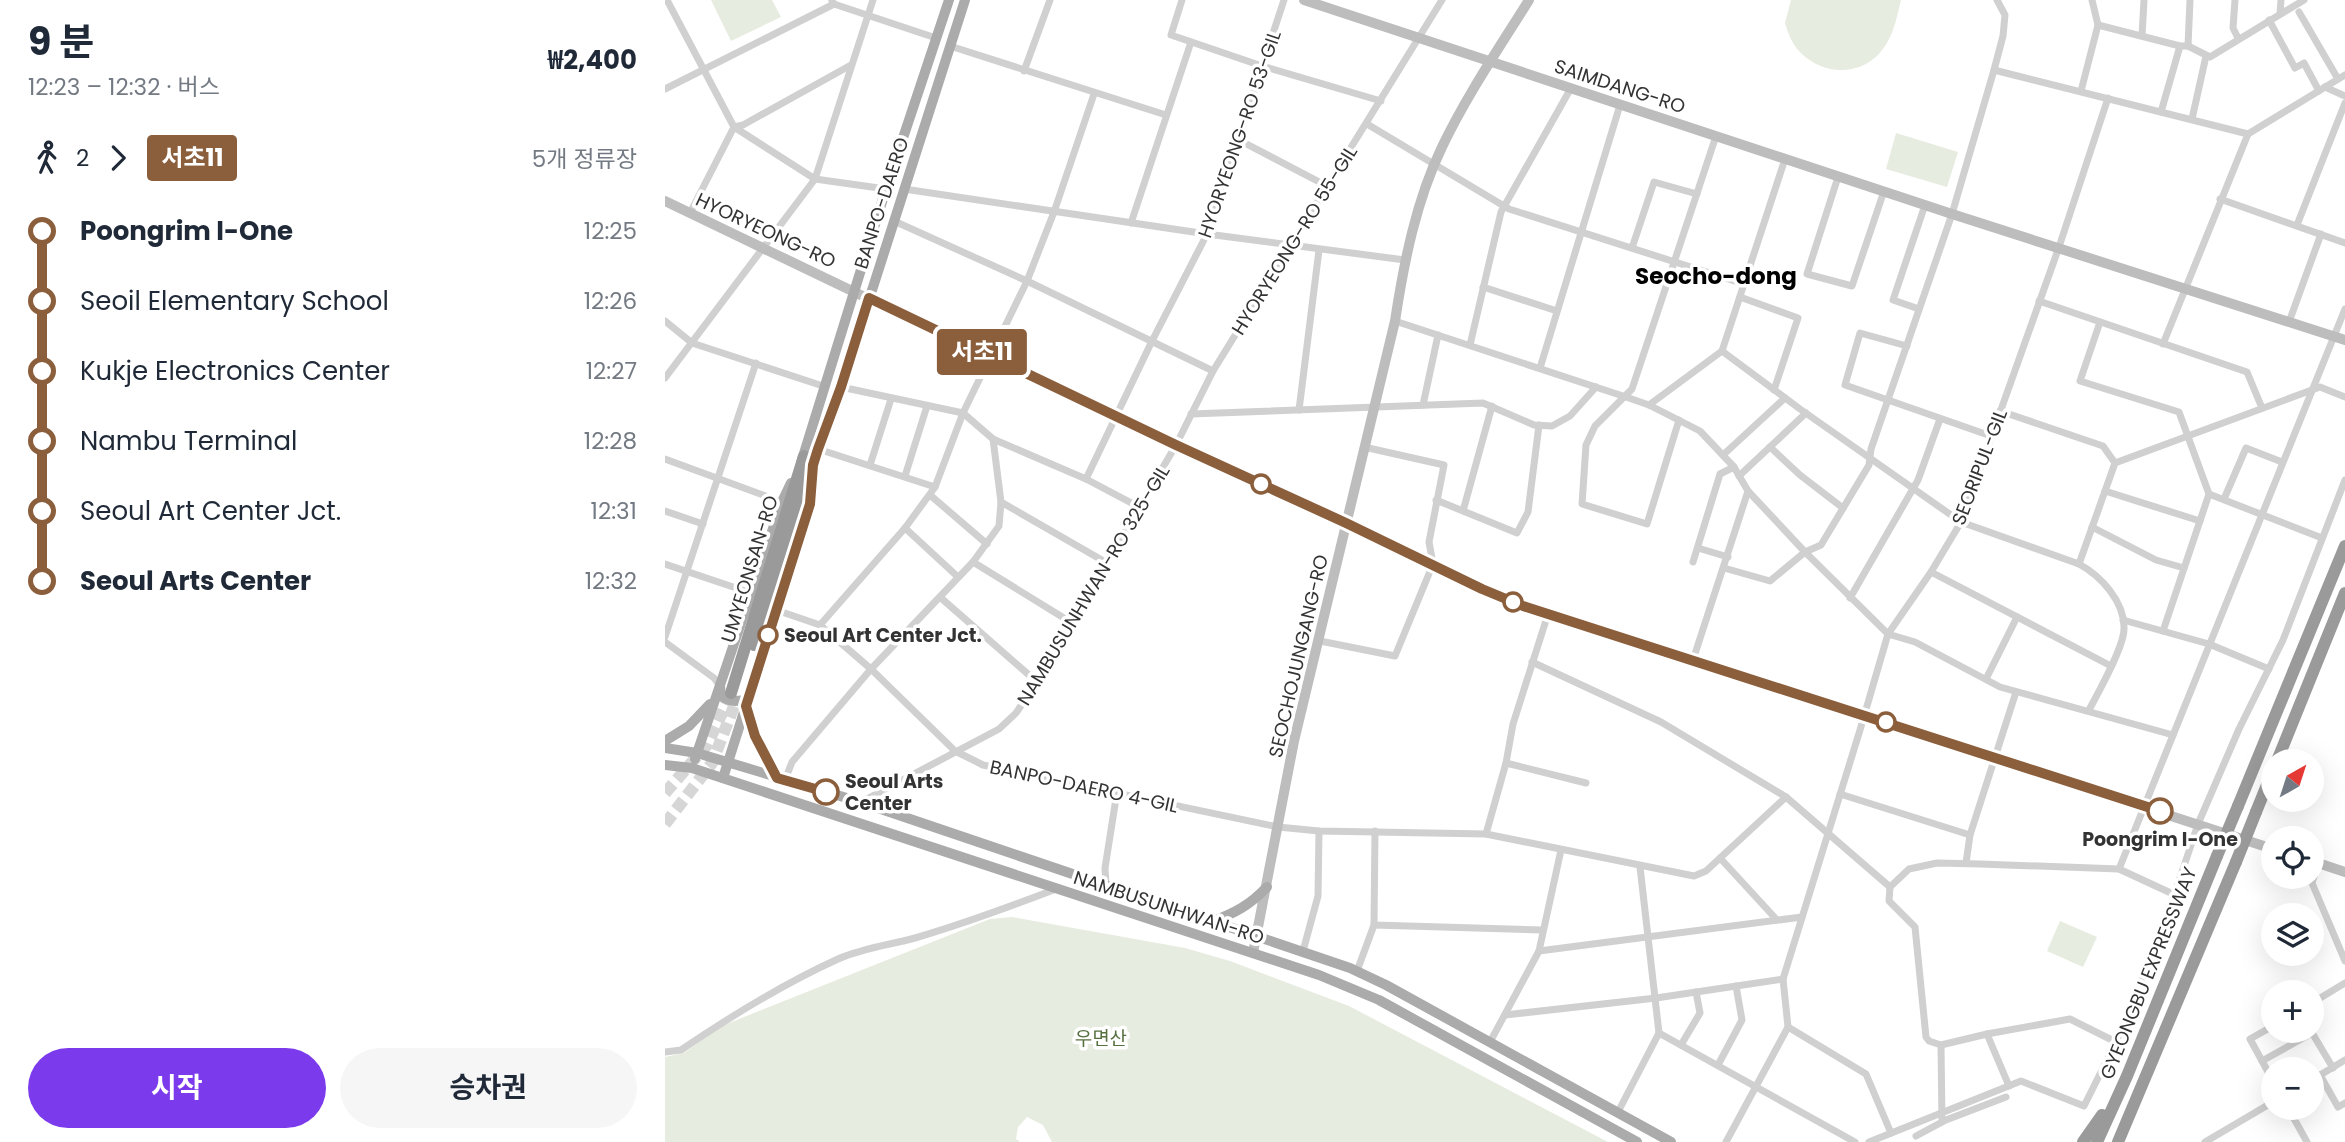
<!DOCTYPE html>
<html lang="ko">
<head>
<meta charset="utf-8">
<style>
  :root { --surface:#fff; --page:#f6f6f7; --text:#1f2937; --muted:#747a83; --accent:#7c3aed }
  body { margin:0; font-family:Poppins,"Noto Sans KR",sans-serif; background:var(--page); color:var(--text); height:100vh; display:flex; flex-direction:column; font-size:26px; white-space:nowrap }
  * { box-sizing:border-box; margin:0 }
  p { font-size:23px; color:var(--muted) }
  .icon { flex:none; width:38px; height:38px; fill:none; stroke:currentColor; stroke-width:2; stroke-linecap:round; stroke-linejoin:round }
  .map { position:relative; flex:1; overflow:hidden }
  .panel { display:flex; flex-direction:column; background:var(--surface); width:665px }
  .panel>* { flex:none }
  .badge { padding:0 14px; border-radius:5px; font-size:24px; line-height:46px }
  .needle { width:46px; rotate:39deg }
  .tools { position:absolute; left:1596px; top:749px; display:grid; gap:14px }
  .tools a { display:grid; place-items:center; width:63px; height:63px; border-radius:50%; background:var(--surface); box-shadow:0 7px 28px #0002; font-size:35px }
  .map>.badge { position:absolute; translate:-50% -50%; box-shadow:0 0 0 4px #fff }
  .legs { display:flex; align-items:center; gap:10px; height:77px; padding:0 28px; font-size:23px }
  .legs p { margin-inline-start:auto }
  .head { display:flex; align-items:center; justify-content:space-between; height:119px; padding:0 28px }
  h1 { font-size:38px; font-weight:700; line-height:52px }
  .button { display:flex; gap:14px; margin-top:auto; padding:14px 28px }
  .button a { flex:1; height:80px; border-radius:42px; background:var(--accent); color:#fff; font-size:28px; font-weight:700; line-height:80px; text-align:center }
  .button a+a { background:var(--page); color:var(--text) }
  ul { padding:0 28px; list-style:none }
  li { display:flex; align-items:center; gap:24px; height:70px; font-size:26px }
  li i { display:grid; place-items:center; width:10px; height:100%; margin:0 9px; background:currentColor }
  li i::after { content:''; width:18px; height:18px; margin:-9px; border:5px solid; border-radius:50%; background:var(--surface) }
  li p { margin-inline-start:auto }
  li:first-child i { background:linear-gradient(#0000 50%,currentColor 0) }
  li:last-child i { background:linear-gradient(currentColor 50%,#0000 0) }
  main { display:flex; flex:1; min-height:0 }
  .map>svg:first-child { display:block }
  .green { fill:#e6ecdf }
  .lines { fill:none; stroke-linecap:round; stroke-linejoin:round }
  .highway-tunnel { stroke:#d6d6d6; stroke-width:12; stroke-dasharray:12 6; stroke-linecap:butt }
  .street { stroke:#d0d0d0; stroke-width:7 }
  .secondary { stroke:#bdbdbd; stroke-width:10 }
  .primary { stroke:#ababab; stroke-width:10 }
  .highway { stroke:#9a9a9a; stroke-width:12 }
  .highway-bridge { stroke:#9a9a9a; stroke-width:12 }
  .line-1-casing { stroke:#fff; stroke-width:16 }
  .line-1 { stroke:#8b5e3c; stroke-width:10 }
  .stop-1-dot { fill:#fff; stroke:#8b5e3c; stroke-width:3.5 }
  .labels { text-anchor:middle; stroke-width:7; stroke-linejoin:round; paint-order:stroke }
  .street-label { font-size:19px; fill:#333; stroke:#fff }
  .stop-label { font-size:19px; font-weight:bold; fill:#333; stroke:#fff; text-anchor:start }
  .park-label { font-size:19px; fill:#56703f; stroke:#fff }
  .quarter-label { font-size:23px; font-weight:bold; fill:#000; stroke:#fff }
</style>
</head>
<body>
<main>
<section class="panel">
<div class="head"><div><h1>9 분</h1><p>12:23 – 12:32 · 버스</p></div><b>₩2,400</b></div>
<div class="legs"><svg class="icon" aria-label="walk" viewBox="0 0 24 24"><circle cx="13" cy="4" r="2"/><path d="M13 8l-2 6 4 7M11 14l-3 7M7 12l3-4h3l4 4"/></svg>2<svg class="icon" aria-label="forward" viewBox="0 0 24 24"><path d="M9 5l7 7-7 7"/></svg><b class="badge" style="background:#8b5e3c;color:#fff">서초11</b><p>5개 정류장</p></div>
<ul>
<li><i style="color:#8b5e3c"></i><b>Poongrim I-One</b><p>12:25</p></li>
<li><i style="color:#8b5e3c"></i><span>Seoil Elementary School</span><p>12:26</p></li>
<li><i style="color:#8b5e3c"></i><span>Kukje Electronics Center</span><p>12:27</p></li>
<li><i style="color:#8b5e3c"></i><span>Nambu Terminal</span><p>12:28</p></li>
<li><i style="color:#8b5e3c"></i><span>Seoul Art Center Jct.</span><p>12:31</p></li>
<li><i style="color:#8b5e3c"></i><b>Seoul Arts Center</b><p>12:32</p></li>
</ul>
<div class="button"><a>시작</a><a>승차권</a></div>
</section>
<div class="map">
<svg width="1680" height="1142" viewBox="0 0 1680 1142">
  <rect width="100%" height="100%" fill="#fff"/>
  <g class="green">
    <polygon points="46,0 107,0 116,17 66,41"/>
    <path d="M1126,0h110c-4,16 -7,33 -16,46 -20,31 -61,31 -85,6 -8,-8 -12,-19 -15,-29z"/>
    <polygon points="1231,133 1293,152 1282,187 1221,169"/>
    <polygon points="347,917 520,948 565,961 684,1006 943,1142 387,1142 378,1125 362,1117 353,1127 351,1139 355,1142 0,1142 0,1057 19,1053 54,1027 325,919"/>
    <polygon points="1395,921 1432,937 1418,967 1382,951"/>
  </g>
  <g class="lines">
    <g class="highway-tunnel">
      <polyline points="0,793 42,745 66,694"/>
      <polyline points="0,824 47,763 73,696"/>
    </g>
    <g class="street">
      <polyline points="2,0 69,127 150,179 221,189"/>
      <polyline points="517,0 506,35 597,66 716,101"/>
      <polyline points="1570,0 1568,28 1573,38"/>
      <polyline points="167,1 169,4 271,38"/>
      <polyline points="1634,12 1673,79"/>
      <polyline points="1615,14 1616,0"/>
      <polyline points="1604,20 1630,68 1639,63 1654,91"/>
      <polyline points="1433,25 1515,46 1523,46 1545,57 1639,0"/>
      <polyline points="1477,36 1479,0"/>
      <polyline points="285,46 501,115"/>
      <polyline points="1523,46 1525,0"/>
      <polyline points="1329,70 1583,134"/>
      <polyline points="359,71 385,0"/>
      <polyline points="1660,87 1680,96"/>
      <polyline points="0,89 169,4"/>
      <polyline points="1416,91 1433,25 1427,0"/>
      <polyline points="1496,112 1515,46"/>
      <polyline points="1527,119 1541,56"/>
      <polyline points="702,124 844,209 1079,284"/>
      <polyline points="572,139 662,186"/>
      <polyline points="1173,177 1142,274 1187,286 1219,191"/>
      <polyline points="239,189 542,234 740,260"/>
      <polyline points="1555,199 1680,243"/>
      <polyline points="25,213 69,127 78,125 186,65"/>
      <polyline points="229,221 362,281 548,371"/>
      <polyline points="466,223 526,42"/>
      <polyline points="1632,225 1680,103"/>
      <polyline points="967,248 989,182 1032,194"/>
      <polyline points="818,287 892,311"/>
      <polyline points="1075,297 1133,318 1109,390"/>
      <polyline points="1374,301 1582,372 1597,408"/>
      <polyline points="1254,309 1228,300 1260,205"/>
      <polyline points="0,321 27,343 161,387"/>
      <polyline points="730,321 961,397 984,405 1035,431 1069,467 1083,491 1140,552 1223,634 1250,642 1335,687 1508,735"/>
      <polyline points="1435,322 1415,381 1514,412 1544,494 1498,631"/>
      <polyline points="1624,322 1656,234"/>
      <polyline points="1498,344 1583,134 1680,75"/>
      <polyline points="805,345 836,212 906,88"/>
      <polyline points="1242,346 1195,333 1180,385 1326,436"/>
      <path d="M1057,351l78,58 161,113 118,42c22,12 46,38 45,65 0,18 -26,64 -35,81"/>
      <polyline points="1057,351 1120,159"/>
      <polyline points="875,368 955,105"/>
      <polyline points="0,378 150,179 208,0"/>
      <polyline points="176,387 298,413 328,439 421,479 476,508"/>
      <polyline points="758,405 773,335"/>
      <polyline points="984,405 1057,351"/>
      <polyline points="634,410 654,250"/>
      <polyline points="1335,411 1438,446 1450,463 1414,564"/>
      <polyline points="526,414 818,403 869,425 887,426 905,416 931,387"/>
      <polyline points="1014,420 982,524 917,504 921,445 930,426 967,389 1051,136"/>
      <polyline points="1105,447 1135,475 1178,508"/>
      <polyline points="153,449 270,487"/>
      <polyline points="1058,455 1120,398"/>
      <polyline points="0,459 117,502"/>
      <polyline points="1450,463 1655,387 1680,397"/>
      <polyline points="205,465 226,399"/>
      <polyline points="240,476 262,406"/>
      <polyline points="1074,476 1141,413"/>
      <polyline points="421,479 487,341 542,234 619,0"/>
      <polyline points="1440,491 1535,521"/>
      <polyline points="1544,494 1657,538"/>
      <polyline points="265,495 322,544"/>
      <polyline points="1559,499 1581,448 1617,462"/>
      <polyline points="771,500 852,533 863,512 874,425"/>
      <polyline points="336,502 442,563"/>
      <polyline points="0,511 38,524"/>
      <polyline points="798,511 827,406"/>
      <polyline points="1427,527 1491,560 1519,568"/>
      <polyline points="240,528 293,577"/>
      <polyline points="1033,548 1063,557"/>
      <polyline points="308,562 407,623"/>
      <polyline points="1028,562 1055,474 1069,467"/>
      <polyline points="0,564 86,593"/>
      <polyline points="1059,568 1105,581 1140,552 1156,545 1204,465 1206,449 1287,214 1329,70 1338,36 1340,15 1332,0"/>
      <polyline points="1266,572 1446,666"/>
      <polyline points="276,598 372,682"/>
      <polyline points="1185,598 1253,480 1275,419"/>
      <polyline points="111,610 155,625 206,669 290,751 318,765 613,827 654,831 821,834 1029,876 1041,871 1121,797"/>
      <polyline points="1458,620 1544,644 1604,669"/>
      <polyline points="155,625 240,528 270,487 298,413 362,281 389,212 429,94"/>
      <polyline points="0,637 91,363"/>
      <polyline points="655,641 730,656 768,564 764,542 779,465 699,447"/>
      <polyline points="0,642 49,678 55,686"/>
      <polyline points="1028,660 1083,491"/>
      <polyline points="867,662 996,722 1121,797 1225,887 1244,869 1272,863 1315,864 1454,869 1508,894"/>
      <polyline points="1321,679 1352,617"/>
      <polyline points="841,763 921,783"/>
      <polyline points="120,780 127,762 206,669 308,562 334,526 336,502 328,439"/>
      <polyline points="1175,794 1305,835"/>
      <polyline points="196,802 334,729 351,713 372,682 511,445 548,371 777,0"/>
      <polyline points="821,834 841,763 848,724 883,614"/>
      <polyline points="1055,858 1112,920"/>
      <polyline points="1301,863 1305,835 1351,692"/>
      <polyline points="1653,863 1647,883 1680,961"/>
      <polyline points="1454,869 1680,309"/>
      <polyline points="441,885 440,868 452,792"/>
      <polyline points="1225,887 1224,901 1250,927 1261,1037 1264,1041 1276,1045 1322,1034 1405,1019 1451,1042"/>
      <polyline points="709,925 878,930"/>
      <polyline points="638,951 653,896 654,831"/>
      <polyline points="874,951 1137,917"/>
      <polyline points="692,971 709,925 710,831"/>
      <polyline points="1647,1003 1680,983"/>
      <polyline points="840,1015 991,998 1118,979"/>
      <polyline points="1608,1026 1585,1039 1608,1081"/>
      <polyline points="1123,1027 1201,1074 1226,1133"/>
      <polyline points="1646,1031 1668,1068"/>
      <polyline points="994,1033 1190,1142"/>
      <polyline points="1322,1034 1344,1086"/>
      <polyline points="825,1042 874,951 896,850"/>
      <polyline points="1016,1045 1035,1013 1031,992"/>
      <polyline points="1276,1045 1277,1122 1251,1136 1281,1120 1341,1097"/>
      <path d="M0,1052l16,-2c50,-34 102,-66 157,-91 25,-11 51,-14 77,-21 48,-14 94,-31 141,-49"/>
      <polyline points="1597,1061 1647,1033"/>
      <polyline points="1053,1065 1077,1020 1071,986"/>
      <polyline points="1655,1075 1673,1107 1680,1103"/>
      <polyline points="1647,1080 1680,1060"/>
      <polyline points="1623,1108 1642,1142"/>
      <polyline points="953,1112 994,1033 975,867"/>
      <polyline points="1061,1142 1123,1027 1118,979 1195,730 1223,634 1266,572 1296,522 1394,247 1443,98"/>
      <polyline points="1204,1142 1356,1081 1419,1106 1451,1042 1500,923 1533,824 1574,729 1618,640 1680,480"/>
      <polyline points="1540,1142 1608,1102"/>
    </g>
    <g class="secondary">
      <polyline points="639,0 1287,214 1680,340"/>
      <path d="M0,201c218,105 436,210 656,311 68,30 133,66 202,94l750,243"/>
      <polyline points="1647,861 1680,872"/>
      <path d="M588,953l41,-212 101,-420c9,-59 21,-120 47,-174 25,-52 57,-99 87,-147"/>
    </g>
    <g class="primary">
      <polyline points="136,463 221,189 284,0"/>
      <path d="M55,686l1,10c9,6 16,6 27,3"/>
      <polyline points="81,707 90,736 112,778"/>
      <polyline points="0,741 24,726 45,704"/>
      <polyline points="0,748 32,753 195,802 685,968 721,985 1006,1142"/>
      <polyline points="30,759 117,502 126,483"/>
      <polyline points="0,765 27,768 654,975 714,1000 972,1142"/>
      <polyline points="58,778 145,504 148,465 176,387 300,0"/>
      <path d="M546,922c24,-9 39,-17 56,-35"/>
    </g>
    <g class="highway">
      <polyline points="89,645 148,465"/>
      <polyline points="66,693 139,456"/>
      <polyline points="1612,761 1680,593"/>
      <polyline points="1573,806 1680,546"/>
      <polyline points="1591,812 1608,770"/>
      <polyline points="1418,1142 1437,1115"/>
      <polyline points="1432,1142 1462,1076 1552,856"/>
      <polyline points="1453,1142 1571,862"/>
    </g>
    <g class="highway-bridge">
      <polyline points="1552,856 1573,806"/>
      <polyline points="1571,862 1591,812"/>
    </g>
  </g>
  <g class="lines">
    <g class="line-1-casing">
      <polyline id="line-1" points="161,792 112,778 90,736 81,706 145,504 148,465 153,449 176,387 204,298 511,445 681,523 817,589 858,606 1495,811"/>
    </g>
    <use href="#line-1" class="line-1"/>
  </g>
  <g class="stop-1-dot">
    <circle cx="596" cy="484" r="9"/>
    <circle cx="848" cy="602" r="9"/>
    <circle cx="103" cy="635" r="9"/>
    <circle cx="1221" cy="722" r="9"/>
    <circle cx="161" cy="792" r="12"/>
    <circle cx="1495" cy="811" r="12"/>
  </g>
  <g class="labels">
    <g class="street-label">
      <text transform="translate(955 86) rotate(18)" y="7">SAIMDANG-RO</text>
      <text transform="translate(574 134) rotate(-71)" y="7">HYORYEONG-RO 53-GIL</text>
      <text transform="translate(216 203) rotate(-72)" y="7">BANPO-DAERO</text>
      <text transform="translate(101 230) rotate(25)" y="7">HYORYEONG-RO</text>
      <text transform="translate(629 240) rotate(-58)" y="7">HYORYEONG-RO 55-GIL</text>
      <text transform="translate(1314 467) rotate(-69)" y="7">SEORIPUL-GIL</text>
      <text transform="translate(84 569) rotate(-73)" y="7">UMYEONSAN-RO</text>
      <text transform="translate(428 585) rotate(-59)" y="7">NAMBUSUNHWAN-RO 325-GIL</text>
      <text transform="translate(633 656) rotate(-77)" y="7">SEOCHOJUNGANG-RO</text>
      <text transform="translate(419 786) rotate(12)" y="7">BANPO-DAERO 4-GIL</text>
      <text transform="translate(504 907) rotate(18)" y="7">NAMBUSUNHWAN-RO</text>
      <text transform="translate(1483 973) rotate(-68)" y="7">GYEONGBU EXPRESSWAY</text>
    </g>
    <g class="stop-label">
      <text x="119" y="642">Seoul Art Center Jct.</text>
      <text x="180" y="788">Seoul Arts<tspan x="180" dy="22">Center</tspan></text>
      <text x="1495" y="846" text-anchor="middle">Poongrim I-One</text>
    </g>
    <g class="park-label">
      <text x="436" y="1045">우면산</text>
    </g>
    <g class="quarter-label">
      <text x="1051" y="284">Seocho-dong</text>
    </g>
  </g>
</svg>
<div class="tools">
<a><svg class="needle" viewBox="-14 -14 28 28"><path d="M0-13l5 13h-10z" fill="#e53935"/><path d="M0 13l5-13h-10z" fill="#747a83"/></svg></a>
<a><svg class="icon" aria-label="locate" viewBox="0 0 24 24"><circle cx="12" cy="12" r="6"/><path d="M12 2v4M12 18v4M2 12h4M18 12h4"/></svg></a>
<a><svg class="icon" aria-label="layers" viewBox="0 0 24 24"><path d="M12 4l9 5-9 5-9-5zM3 14l9 5 9-5"/></svg></a>
<a>+</a>
<a>−</a>
</div>
<b class="badge" style="left:317px;top:352px;background:#8b5e3c;color:#fff">서초11</b>
</div>
</main>
</body>
</html>
